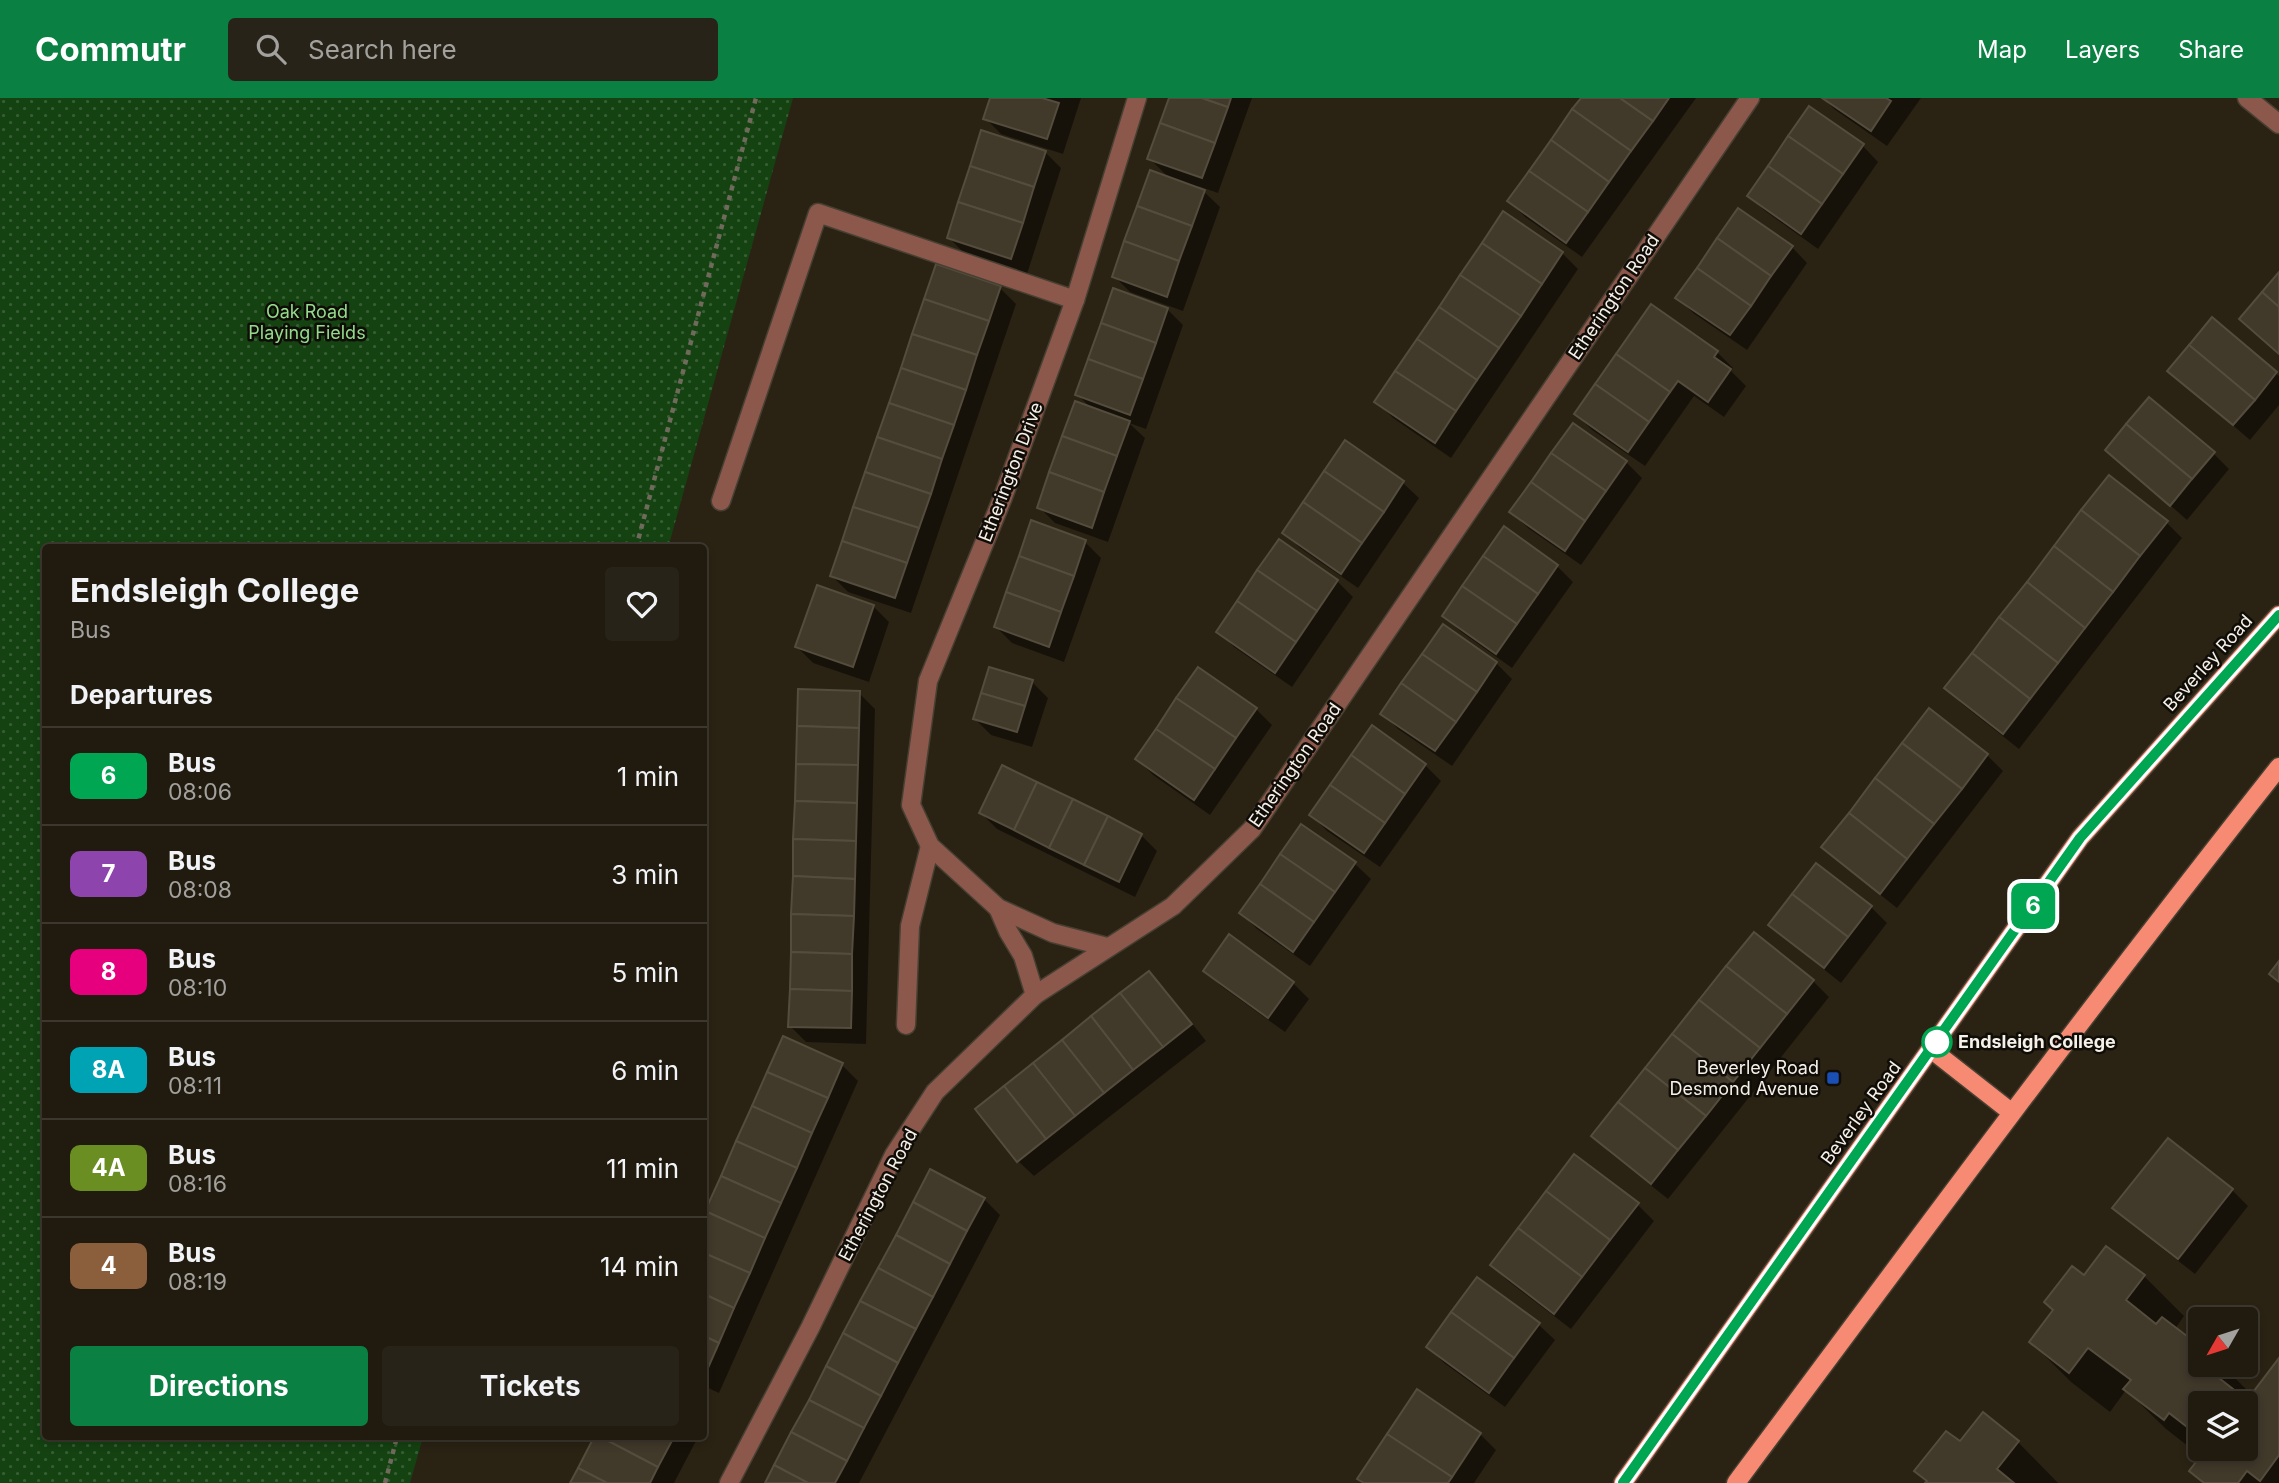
<!DOCTYPE html>
<html lang="en">
<head>
<meta charset="utf-8">
<style>
  :root { --surface:#201a0f; --page:#282318; --text:#f1f3f6; --muted:#a2a19e; --line:#3d382f; --accent:#0b8043 }
  body { margin:0; font-family:Inter,sans-serif; background:var(--page); color:var(--text); height:100vh; display:flex; flex-direction:column; font-size:26px; white-space:nowrap }
  * { box-sizing:border-box; margin:0 }
  p { font-size:23px; color:var(--muted) }
  .icon { flex:none; width:38px; height:38px; fill:none; stroke:currentColor; stroke-width:2; stroke-linecap:round; stroke-linejoin:round }
  .map { position:relative; flex:1; overflow:hidden }
  .panel { position:absolute; left:42px; top:446px; width:665px; height:896px; display:flex; flex-direction:column; background:var(--surface); border-radius:7px; box-shadow:0 4px 10px #0003,0 0 0 2px var(--line) }
  .panel>* { flex:none }
  .badge { padding:0 14px; border-radius:10px; font-size:24px; line-height:46px }
  .needle { width:46px; rotate:231deg }
  .fabs { position:absolute; left:2188px; top:1209px; display:grid; gap:14px }
  .fabs a { display:grid; place-items:center; width:70px; height:70px; border-radius:7px; background:var(--surface); box-shadow:0 4px 10px #0003,0 0 0 2px var(--line); font-size:35px }
  .map>.badge { position:absolute; translate:-50% -50%; box-shadow:0 0 0 4px #fff }
  h2 { padding:0 28px; font-size:26px; line-height:63px }
  .round { display:grid; place-items:center; flex:none; width:74px; height:74px; border-radius:7px; background:var(--page) }
  .head { display:flex; align-items:center; justify-content:space-between; height:119px; padding:0 28px }
  h1 { font-size:33px; font-weight:700; line-height:52px }
  .cta { display:flex; gap:14px; margin-top:auto; padding:14px 28px }
  .cta a { flex:1; height:80px; border-radius:7px; background:var(--accent); color:#fff; font-size:28px; font-weight:700; line-height:80px; text-align:center }
  .cta a+a { background:var(--page); color:var(--text) }
  ul { padding:0; list-style:none }
  li { display:flex; align-items:center; gap:21px; height:98px; padding:0 28px; border-top:2px solid var(--line) }
  li div { flex:1 }
  li b { display:block; font-size:26px }
  li em { font-style:normal }
  li .badge { min-width:77px; font-weight:700; text-align:center }
  header { display:flex; align-items:center; gap:42px; box-sizing:border-box; height:98px; padding:0 35px; background:var(--accent); color:#fff }
  header strong { font-size:33px }
  nav { display:flex; gap:38px; margin-inline-start:auto; font-size:24px }
  .search { width:490px; height:63px; background:var(--page); display:flex; align-items:center; gap:18px; box-sizing:border-box; padding:0 24px; border-radius:7px; color:var(--muted); font-size:26px }
  .map>svg:first-child { display:block }
  .park { fill:url(#park-dots) }
  .shadow { fill:#0007; fill-rule:evenodd }
  .building { fill:#41392a; stroke:#544c3c; stroke-width:2 }
  .lines { fill:none; stroke-linecap:round; stroke-linejoin:round }
  .minor-casing { stroke:#474032; stroke-width:21 }
  .major-casing { stroke:#474032; stroke-width:21 }
  .path { stroke:#706a5d; stroke-width:4.5; stroke-dasharray:5 5; stroke-linecap:butt }
  .minor { stroke:#8d584c; stroke-width:18 }
  .major { stroke:#f78a72; stroke-width:18 }
  .line-casing { stroke:#fff; stroke-width:16 }
  .line { stroke:#00a651; stroke-width:10 }
  .stop-dot { fill:#fff; stroke:#00a651; stroke-width:3.5 }
  .transit-dot { fill:#1a4fb4; stroke:#100c07; stroke-width:2.5 }
  .labels { text-anchor:middle; stroke-width:5; stroke-linejoin:round; paint-order:stroke }
  .street-label { font-size:18px; fill:#f6f1e8; stroke:#100c07 }
  .park-label { font-size:18px; fill:#92dc8b; stroke:#100c07 }
  .stop-label { font-size:18px; font-weight:bold; fill:#f6f1e8; stroke:#100c07; text-anchor:start }
  .poi-label { font-size:18px; fill:#f6f1e8; stroke:#100c07; text-anchor:end }
</style>
</head>
<body>
<header>
<strong>Commutr</strong>
<div class="search"><svg class="icon" aria-label="search" viewBox="0 0 24 24"><circle cx="10" cy="10" r="6"/><path d="M15 15l6 6"/></svg>Search here</div>
<nav><a>Map</a><a>Layers</a><a>Share</a></nav>
</header>
<div class="map">
<svg width="2279" height="1385" viewBox="0 0 2279 1385">
  <defs>
    <pattern id="park-dots" width="8" height="8" patternUnits="userSpaceOnUse" patternTransform="scale(1.75)"><rect width="8" height="8" fill="#144211"/><path d="M2 2h.1M6 6h.1" fill="none" stroke="#375e34" stroke-width="1.8" stroke-linecap="round"/></pattern>
  </defs>
  <rect width="100%" height="100%" fill="#2a2314"/>
  <polygon class="park" points="0,0 793,0 668,450 46,450 46,1339 423,1339 410,1385 0,1385"/>
  <g class="shadow">
    <polygon points="991,0 1081,0 1063,56 1001,36 985,20"/>
    <polygon points="1171,0 1252,0 1218,95 1198,88 1220,109 1183,213 1130,194 1114,178 1170,81 1149,60"/>
    <polygon points="1583,0 1696,0 1582,159 1525,119 1509,103"/>
    <polygon points="1823,0 1921,0 1887,48 1834,11"/>
    <polygon points="1863,48 1878,64 1818,151 1765,113 1749,98"/>
    <polygon points="1045,54 1061,70 1027,176 965,156 949,140"/>
    <polygon points="1504,116 1562,155 1578,171 1451,360 1393,320 1377,304"/>
    <polygon points="1792,149 1807,165 1747,252 1693,215 1677,199"/>
    <polygon points="1000,190 1016,206 911,515 848,494 832,478"/>
    <polygon points="1652,208 1717,254 1733,270 1731,273 1746,288 1724,319 1694,298 1645,368 1592,332 1576,316"/>
    <polygon points="1167,211 1183,227 1146,331 1129,325 1145,340 1108,444 1055,425 1039,409 1092,311 1077,296"/>
    <polygon points="2212,221 2279,278 2279,307 2250,342 2170,273"/>
    <polygon points="1346,345 1403,385 1419,400 1358,490 1300,450 1284,434"/>
    <polygon points="2107,352 2213,355 2229,371 2187,422"/>
    <polygon points="1626,364 1642,380 1581,467 1528,430 1512,414"/>
    <polygon points="2166,424 2182,440 2019,651 1962,606 1946,590"/>
    <polygon points="1033,425 1085,444 1101,460 1064,564 1012,545 996,529"/>
    <polygon points="1557,468 1573,484 1512,570 1460,533 1444,517"/>
    <polygon points="1337,483 1353,499 1292,589 1234,549 1218,533"/>
    <polygon points="873,508 889,524 869,584 813,565 797,549"/>
    <polygon points="1444,528 1496,565 1512,581 1452,668 1398,631 1382,615"/>
    <polygon points="1032,584 1048,600 1032,649 991,637 975,621"/>
    <polygon points="859,595 875,611 866,946 806,944 790,928"/>
    <polygon points="1256,611 1272,627 1210,717 1153,677 1137,661"/>
    <polygon points="1929,613 1987,657 2003,673 1897,810 1840,765 1824,749"/>
    <polygon points="1425,667 1441,683 1380,769 1327,733 1311,717"/>
    <polygon points="981,715 1141,737 1157,753 1135,799 997,731"/>
    <polygon points="1355,766 1371,781 1310,868 1257,831 1241,815"/>
    <polygon points="1871,809 1887,825 1841,885 1787,842 1771,827"/>
    <polygon points="1205,872 1293,885 1309,901 1285,934 1221,888"/>
    <polygon points="1149,875 1165,891 1206,943 1034,1078 1018,1063"/>
    <polygon points="1813,883 1829,899 1668,1101 1609,1054 1594,1038"/>
    <polygon points="784,941 842,967 858,983 719,1295 704,1288 704,1122"/>
    <polygon points="1574,1059 1638,1107 1654,1123 1571,1231 1508,1183 1492,1167"/>
    <polygon points="2232,1092 2248,1108 2195,1176 2131,1126 2115,1110"/>
    <polygon points="984,1101 1000,1117 859,1385 767,1385"/>
    <path d="M2144,1178l40,40 -9,13 25,36h22l30,30 27,-34v122h-76l-12,-12 11,-14 -36,-28 -40,-39 -16,22 -39,-30 -40,-40 54,-64zM2200,1306h45v45h-45z"/>
    <polygon points="1539,1227 1555,1242 1505,1309 1444,1265 1428,1249"/>
    <polygon points="704,1315 708,1320 704,1329"/>
    <polygon points="1984,1316 2018,1344 2058,1385 1928,1385 1916,1373 1960,1346"/>
    <polygon points="1480,1336 1496,1352 1474,1385 1364,1385 1359,1380"/>
    <polygon points="596,1339 698,1339 674,1385 572,1385"/>
  </g>
  <g class="building">
    <polygon points="990,0 1042,0 1059,5 1047,41 983,21"/>
    <polygon points="1169,0 1202,0 1228,9 1215,45 1160,25"/>
    <polygon points="1202,0 1231,0 1228,9"/>
    <polygon points="1581,0 1620,0 1653,23 1631,53 1572,11"/>
    <polygon points="1620,0 1669,0 1653,23"/>
    <polygon points="1822,0 1886,0 1891,3 1871,33"/>
    <polygon points="1809,8 1864,46 1843,76 1788,38"/>
    <polygon points="1572,11 1631,53 1609,84 1551,42"/>
    <polygon points="1160,25 1215,45 1202,80 1147,61"/>
    <polygon points="981,32 1046,53 1034,89 970,68"/>
    <polygon points="1788,38 1843,76 1822,106 1768,68"/>
    <polygon points="1551,42 1609,84 1588,114 1529,73"/>
    <polygon points="970,68 1034,89 1023,125 958,104"/>
    <polygon points="1768,68 1822,106 1801,136 1747,98"/>
    <polygon points="1150,72 1205,92 1192,128 1137,108"/>
    <polygon points="1529,73 1588,114 1566,145 1507,103"/>
    <polygon points="958,104 1023,125 1011,161 947,140"/>
    <polygon points="1137,108 1192,128 1179,163 1124,143"/>
    <polygon points="1738,110 1793,148 1771,178 1717,140"/>
    <polygon points="1503,113 1563,154 1542,186 1482,145"/>
    <polygon points="1717,140 1771,178 1751,208 1697,170"/>
    <polygon points="1124,143 1179,163 1167,199 1112,179"/>
    <polygon points="1482,145 1542,186 1521,218 1460,177"/>
    <polygon points="936,166 1001,188 989,223 924,201"/>
    <polygon points="1697,170 1751,208 1730,237 1675,200"/>
    <polygon points="2279,174 2279,209 2262,194"/>
    <polygon points="1460,177 1521,218 1499,250 1439,209"/>
    <polygon points="1113,190 1168,210 1156,245 1101,225"/>
    <polygon points="2262,194 2279,209 2279,256 2239,221"/>
    <polygon points="924,201 989,223 977,257 912,236"/>
    <polygon points="1651,206 1718,253 1714,259 1731,271 1708,304 1678,283 1670,294 1616,256"/>
    <polygon points="1439,209 1499,250 1477,282 1417,241"/>
    <polygon points="2212,219 2277,274 2255,302 2189,247"/>
    <polygon points="1101,225 1156,245 1143,281 1088,261"/>
    <polygon points="912,236 977,257 966,292 901,270"/>
    <polygon points="1417,241 1477,282 1456,313 1395,273"/>
    <polygon points="2189,247 2255,302 2233,327 2167,273"/>
    <polygon points="1616,256 1670,294 1649,324 1595,286"/>
    <polygon points="1088,261 1143,281 1130,317 1075,297"/>
    <polygon points="901,270 966,292 954,327 889,305"/>
    <polygon points="1395,273 1456,313 1435,345 1374,304"/>
    <polygon points="1595,286 1649,324 1628,354 1574,316"/>
    <polygon points="2149,299 2215,354 2192,381 2126,326"/>
    <polygon points="1075,303 1130,323 1117,358 1062,338"/>
    <polygon points="889,305 954,327 942,361 877,339"/>
    <polygon points="1573,325 1627,363 1606,393 1551,355"/>
    <polygon points="2126,326 2192,381 2170,408 2105,352"/>
    <polygon points="1062,338 1117,358 1104,394 1049,374"/>
    <polygon points="877,339 942,361 931,396 865,374"/>
    <polygon points="1345,342 1404,383 1384,414 1324,373"/>
    <polygon points="1551,355 1606,393 1585,423 1531,384"/>
    <polygon points="1324,373 1384,414 1362,445 1303,404"/>
    <polygon points="865,374 931,396 919,430 853,409"/>
    <polygon points="1049,374 1104,394 1092,430 1037,410"/>
    <polygon points="2109,377 2168,423 2140,458 2081,412"/>
    <polygon points="1531,384 1585,423 1565,453 1509,414"/>
    <polygon points="1303,404 1362,445 1341,476 1282,435"/>
    <polygon points="853,409 919,430 907,465 842,443"/>
    <polygon points="2081,412 2140,458 2113,494 2054,448"/>
    <polygon points="1031,422 1086,442 1074,478 1019,458"/>
    <polygon points="1504,428 1558,467 1538,496 1483,458"/>
    <polygon points="1279,441 1338,482 1317,513 1257,472"/>
    <polygon points="842,443 907,465 895,500 830,478"/>
    <polygon points="2054,448 2113,494 2085,530 2027,484"/>
    <polygon points="1019,458 1074,478 1061,514 1006,494"/>
    <polygon points="1483,458 1538,496 1517,526 1462,488"/>
    <polygon points="1257,472 1317,513 1296,544 1237,503"/>
    <polygon points="2027,484 2085,530 2058,565 1999,519"/>
    <polygon points="817,487 874,507 853,569 795,549"/>
    <polygon points="1462,488 1517,526 1496,556 1442,518"/>
    <polygon points="1006,494 1061,514 1049,549 994,529"/>
    <polygon points="1237,503 1296,544 1275,575 1216,534"/>
    <polygon points="1999,519 2058,565 2030,601 1972,555"/>
    <polygon points="1443,526 1497,564 1477,594 1422,556"/>
    <polygon points="1972,555 2030,601 2003,636 1944,590"/>
    <polygon points="1422,556 1477,594 1456,624 1401,585"/>
    <polygon points="989,569 1033,582 1025,608 981,595"/>
    <polygon points="1198,569 1257,610 1236,640 1176,600"/>
    <polygon points="1401,585 1456,624 1435,653 1380,616"/>
    <polygon points="798,591 860,593 859,630 797,628"/>
    <polygon points="981,595 1025,608 1017,634 973,621"/>
    <polygon points="1176,600 1236,640 1215,671 1156,631"/>
    <polygon points="1929,610 1988,656 1962,691 1902,645"/>
    <polygon points="1372,627 1426,666 1405,696 1351,657"/>
    <polygon points="797,628 859,630 858,667 796,666"/>
    <polygon points="1156,631 1215,671 1194,702 1135,661"/>
    <polygon points="1902,645 1962,691 1934,726 1875,680"/>
    <polygon points="1351,657 1405,696 1385,725 1330,687"/>
    <polygon points="796,666 858,667 857,705 795,703"/>
    <polygon points="1002,667 1037,684 1014,732 979,715"/>
    <polygon points="1875,680 1934,726 1907,761 1849,715"/>
    <polygon points="1037,684 1073,701 1049,750 1014,732"/>
    <polygon points="1330,687 1385,725 1364,755 1309,717"/>
    <polygon points="1073,701 1108,718 1084,767 1049,750"/>
    <polygon points="795,703 857,705 856,743 793,741"/>
    <polygon points="1849,715 1907,761 1880,796 1821,749"/>
    <polygon points="1108,718 1142,736 1119,784 1084,767"/>
    <polygon points="1301,726 1356,764 1335,794 1280,756"/>
    <polygon points="793,741 856,743 855,781 793,778"/>
    <polygon points="1280,756 1335,794 1314,824 1260,786"/>
    <polygon points="1816,765 1872,808 1848,839 1792,796"/>
    <polygon points="793,778 855,781 854,818 791,816"/>
    <polygon points="1260,786 1314,824 1293,854 1239,815"/>
    <polygon points="1792,796 1848,839 1824,870 1768,827"/>
    <polygon points="791,816 854,818 852,856 791,854"/>
    <polygon points="1754,834 1814,882 1787,916 1726,868"/>
    <polygon points="1229,836 1294,884 1268,920 1203,873"/>
    <polygon points="791,854 852,856 852,893 790,891"/>
    <polygon points="2279,863 2279,884 2269,876"/>
    <polygon points="1726,868 1787,916 1760,950 1699,902"/>
    <polygon points="1149,873 1192,926 1163,949 1120,895"/>
    <polygon points="790,891 852,893 851,930 788,929"/>
    <polygon points="1120,895 1163,949 1133,972 1091,918"/>
    <polygon points="1699,902 1760,950 1733,984 1672,936"/>
    <polygon points="1091,918 1133,972 1104,995 1062,942"/>
    <polygon points="1672,936 1733,984 1706,1018 1645,970"/>
    <polygon points="783,938 843,965 828,1000 767,974"/>
    <polygon points="1062,942 1104,995 1075,1018 1033,965"/>
    <polygon points="1033,965 1075,1018 1046,1041 1004,988"/>
    <polygon points="1645,970 1706,1018 1678,1052 1618,1004"/>
    <polygon points="767,974 828,1000 812,1035 752,1008"/>
    <polygon points="1004,988 1046,1041 1017,1064 975,1011"/>
    <polygon points="1618,1004 1678,1052 1651,1086 1591,1038"/>
    <polygon points="752,1008 812,1035 797,1070 736,1043"/>
    <polygon points="2168,1040 2233,1091 2178,1161 2112,1110"/>
    <polygon points="736,1043 797,1070 781,1105 721,1078"/>
    <polygon points="1574,1056 1639,1105 1610,1142 1546,1093"/>
    <polygon points="930,1071 985,1100 967,1133 913,1104"/>
    <polygon points="721,1078 781,1105 765,1140 705,1113"/>
    <polygon points="1546,1093 1610,1142 1582,1179 1518,1130"/>
    <polygon points="913,1104 967,1133 950,1166 896,1137"/>
    <polygon points="705,1113 765,1140 750,1175 704,1155 704,1117"/>
    <polygon points="1518,1130 1582,1179 1554,1216 1490,1167"/>
    <polygon points="896,1137 950,1166 933,1199 878,1170"/>
    <polygon points="2106,1148 2145,1177 2126,1202 2156,1226 2162,1219 2200,1248 2200,1267 2220,1267 2214,1276 2247,1302 2279,1260 2279,1357 2260,1383 2247,1373 2238,1385 2204,1385 2189,1373 2206,1351 2245,1351 2245,1306 2200,1306 2200,1339 2169,1315 2164,1322 2123,1291 2131,1282 2088,1250 2069,1275 2029,1244 2053,1212 2044,1204 2072,1168 2084,1177"/>
    <polygon points="704,1155 750,1175 734,1210 704,1196"/>
    <polygon points="878,1170 933,1199 916,1231 860,1203"/>
    <polygon points="1477,1179 1540,1225 1514,1260 1451,1214"/>
    <polygon points="704,1196 734,1210 719,1245 704,1238"/>
    <polygon points="860,1203 916,1231 898,1265 843,1235"/>
    <polygon points="1451,1214 1514,1260 1489,1295 1426,1249"/>
    <polygon points="843,1235 898,1265 881,1298 826,1268"/>
    <polygon points="704,1238 719,1245 704,1279"/>
    <polygon points="826,1268 881,1298 864,1330 809,1302"/>
    <polygon points="1417,1291 1481,1335 1452,1379 1387,1336"/>
    <polygon points="809,1302 864,1330 847,1363 791,1334"/>
    <polygon points="1983,1314 2019,1343 1997,1371 2014,1385 1925,1385 1927,1383 1914,1373 1946,1333 1960,1343"/>
    <polygon points="791,1334 847,1363 835,1385 808,1385 774,1367"/>
    <polygon points="1387,1336 1452,1379 1448,1385 1364,1385 1357,1381"/>
    <polygon points="594,1339 601,1339 658,1369 650,1385 607,1385 578,1370"/>
    <polygon points="601,1339 674,1339 658,1369"/>
    <polygon points="774,1367 808,1385 765,1385"/>
    <polygon points="578,1370 607,1385 570,1385"/>
  </g>
  <g class="lines">
    <g class="minor-casing">
      <g id="minor">
        <polyline points="2247,0 2279,26"/>
        <polyline points="721,403 818,115 1075,202"/>
        <polyline points="998,810 1008,833 1023,858 1035,897"/>
        <polyline points="1107,849 1053,835 998,810 930,748 911,707 928,583 1003,399 1075,202 1137,0"/>
        <polyline points="906,927 910,828 930,748"/>
        <polyline points="729,1385 810,1230 894,1057 935,994 1035,897 1173,808 1252,731 1750,0"/>
      </g>
    </g>
    <g class="major-casing">
      <g id="major">
        <polyline points="1932,952 2011,1014"/>
        <polyline points="1623,1385 2080,740 2279,517"/>
        <path d="M1736,1385c179,-241 357,-481 543,-716"/>
      </g>
    </g>
    <g class="path">
      <polyline points="636,450 756,0"/>
      <polyline points="385,1385 397,1339"/>
    </g>
    <use href="#minor" class="minor"/>
    <use href="#major" class="major"/>
  </g>
  <g class="lines">
    <g class="line-casing">
      <polyline id="line" points="1623,1385 2080,740 2279,517"/>
    </g>
    <use href="#line" class="line"/>
  </g>
  <circle class="stop-dot" cx="1937" cy="944" r="14"/>
  <rect class="transit-dot" x="1826" y="973" width="14" height="14" rx="3.5"/>
  <g class="labels">
    <g class="street-label">
      <text transform="translate(1614 199) rotate(-56)" y="6">Etherington Road</text>
      <text transform="translate(1011 374) rotate(-69)" y="6">Etherington Drive</text>
      <text transform="translate(2208 565) rotate(-48)" y="6">Beverley Road</text>
      <text transform="translate(1295 667) rotate(-55)" y="6">Etherington Road</text>
      <text transform="translate(1861 1015) rotate(-54)" y="6">Beverley Road</text>
      <text transform="translate(878 1097) rotate(-62)" y="6">Etherington Road</text>
    </g>
    <g class="park-label">
      <text x="307" y="220">Oak Road<tspan x="307" dy="21">Playing Fields</tspan></text>
    </g>
    <g class="stop-label">
      <text x="1958" y="950">Endsleigh College</text>
    </g>
    <g class="poi-label">
      <text x="1819" y="976">Beverley Road<tspan x="1819" dy="21">Desmond Avenue</tspan></text>
    </g>
  </g>
</svg>
<div class="fabs">
<a><svg class="needle" viewBox="-14 -14 28 28"><path d="M0-13l5 13h-10z" fill="#e53935"/><path d="M0 13l5-13h-10z" fill="#a2a19e"/></svg></a>
<a><svg class="icon" aria-label="layers" viewBox="0 0 24 24"><path d="M12 4l9 5-9 5-9-5zM3 14l9 5 9-5"/></svg></a>
</div>
<b class="badge" style="left:2033px;top:808px;background:#00a651;color:#fff">6</b>
<section class="panel">
<div class="head"><div><h1>Endsleigh College</h1><p>Bus</p></div><a class="round"><svg class="icon" aria-label="heart" viewBox="0 0 24 24"><path d="M12 20l-8-8c-3-5 5-10 8-4 3-6 11-1 8 4z"/></svg></a></div>
<h2>Departures</h2>
<ul>
<li><span class="badge" style="background:#00a651;color:#fff">6</span><div><b>Bus</b><p>08:06</p></div><em>1 min</em></li>
<li><span class="badge" style="background:#8e44ad;color:#fff">7</span><div><b>Bus</b><p>08:08</p></div><em>3 min</em></li>
<li><span class="badge" style="background:#e6007e;color:#fff">8</span><div><b>Bus</b><p>08:10</p></div><em>5 min</em></li>
<li><span class="badge" style="background:#00a3b4;color:#fff">8A</span><div><b>Bus</b><p>08:11</p></div><em>6 min</em></li>
<li><span class="badge" style="background:#6b8e23;color:#fff">4A</span><div><b>Bus</b><p>08:16</p></div><em>11 min</em></li>
<li><span class="badge" style="background:#8b5e3c;color:#fff">4</span><div><b>Bus</b><p>08:19</p></div><em>14 min</em></li>
</ul>
<div class="cta"><a>Directions</a><a>Tickets</a></div>
</section>
</div>
</body>
</html>
